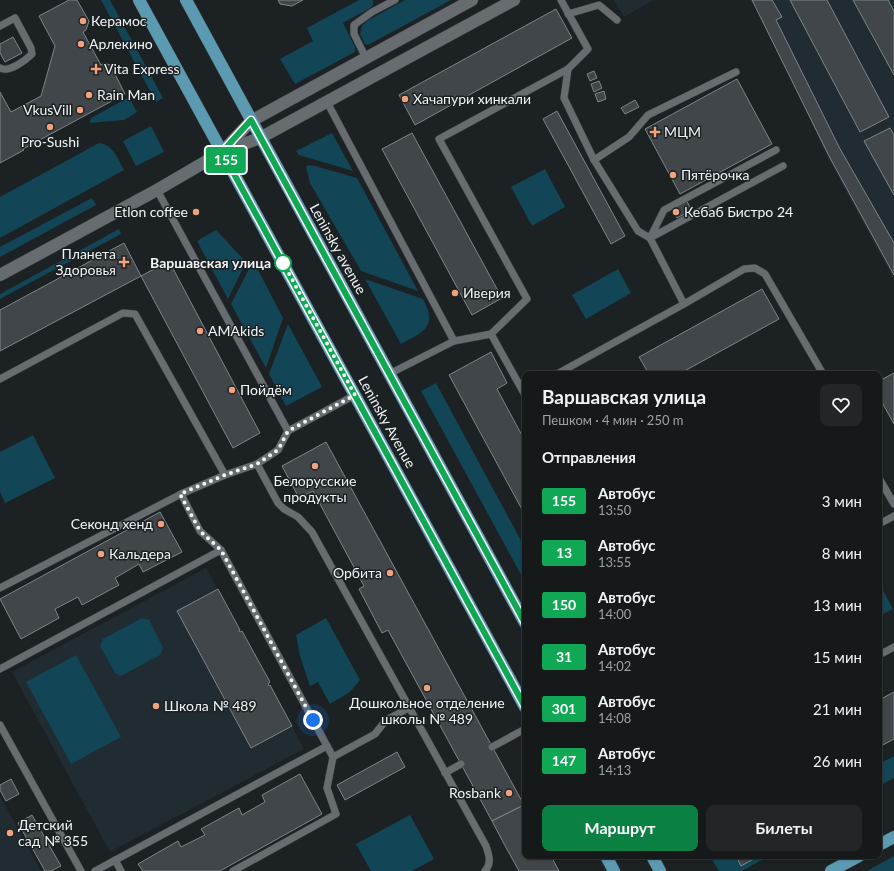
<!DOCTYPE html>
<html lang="ru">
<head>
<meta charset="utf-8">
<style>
  :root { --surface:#15191a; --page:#222627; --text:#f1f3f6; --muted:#9da0a2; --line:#343839; --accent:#0b8043 }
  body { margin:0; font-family:Lato,sans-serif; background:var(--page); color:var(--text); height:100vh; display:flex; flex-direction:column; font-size:15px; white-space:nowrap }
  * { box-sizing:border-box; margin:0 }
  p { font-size:13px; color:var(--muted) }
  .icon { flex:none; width:22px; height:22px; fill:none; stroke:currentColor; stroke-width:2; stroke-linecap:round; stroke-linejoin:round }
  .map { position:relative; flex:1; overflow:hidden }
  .panel { position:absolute; left:522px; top:371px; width:360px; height:488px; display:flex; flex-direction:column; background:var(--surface); border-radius:8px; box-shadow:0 1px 3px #0004,0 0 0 1px var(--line) }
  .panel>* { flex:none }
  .badge { padding:0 8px; border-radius:3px; font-size:14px; line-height:26px }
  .you { position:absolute; width:20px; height:20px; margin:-10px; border:3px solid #fff; border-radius:50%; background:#1a73e8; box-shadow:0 0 0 6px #1a73e833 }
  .map>.badge { position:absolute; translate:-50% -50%; box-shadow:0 0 0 2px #fff }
  h2 { padding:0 20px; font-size:15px; line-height:36px }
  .round { display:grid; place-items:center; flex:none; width:42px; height:42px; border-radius:8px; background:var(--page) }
  .overview { display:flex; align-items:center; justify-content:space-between; height:68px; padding:0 20px }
  h1 { font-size:19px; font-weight:700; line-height:30px }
  .action { display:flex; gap:8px; margin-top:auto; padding:8px 20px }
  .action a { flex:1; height:46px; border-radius:8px; background:var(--accent); color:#fff; font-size:16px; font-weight:700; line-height:46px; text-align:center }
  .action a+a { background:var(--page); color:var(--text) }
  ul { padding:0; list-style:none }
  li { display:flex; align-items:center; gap:12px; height:52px; padding:0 20px }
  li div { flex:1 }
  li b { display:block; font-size:15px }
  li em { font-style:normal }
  li .badge { min-width:44px; font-weight:700; text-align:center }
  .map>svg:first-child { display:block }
  .built { fill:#202c31 }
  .green { fill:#124556 }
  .building { fill:#404649; stroke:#7e8588 }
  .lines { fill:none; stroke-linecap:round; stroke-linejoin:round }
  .lane-casing { stroke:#3b3e40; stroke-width:8 }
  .secondary-casing { stroke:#3b3e40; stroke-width:13 }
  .primary-casing { stroke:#3b3e40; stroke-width:13 }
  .lane { stroke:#666c6f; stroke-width:7 }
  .secondary { stroke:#666c6f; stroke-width:12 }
  .primary { stroke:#5c9ab1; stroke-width:12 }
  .line-casing { stroke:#fff; stroke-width:9 }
  .line { stroke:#10a855; stroke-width:6 }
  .walk { stroke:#f2f5f7; stroke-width:4; stroke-dasharray:0 7.2 }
  .poi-dot { fill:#f1a17c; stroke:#1c2123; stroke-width:1.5 }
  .stop-dot { fill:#fff; stroke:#10a855; stroke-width:2 }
  .labels { text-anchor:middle; stroke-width:3; stroke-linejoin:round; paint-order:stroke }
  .poi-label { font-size:14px; fill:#f2f5f7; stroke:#1c2123; text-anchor:start }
  .street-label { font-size:14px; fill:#f2f5f7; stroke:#1c2123 }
  .stop-label { font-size:14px; font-weight:bold; fill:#f2f5f7; stroke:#1c2123; text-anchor:end }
</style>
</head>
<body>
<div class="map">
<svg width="894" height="871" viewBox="0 0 894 871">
  <rect width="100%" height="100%" fill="#1c2123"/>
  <g class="built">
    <polygon points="614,0 653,0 624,17"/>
    <polygon points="753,0 894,0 894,280 827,156 765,23"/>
    <polygon points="206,568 239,628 240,630 239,630 270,682 268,684 269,685 270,685 304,749 110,852 12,672"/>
    <polygon points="0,796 41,871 0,871"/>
  </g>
  <g class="green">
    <polygon points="101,0 110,0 163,98 156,102"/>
    <polygon points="359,0 373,0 373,5 370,8 343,23 355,47 355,52 295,84 280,59 313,41 307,28"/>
    <polygon points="405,0 451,0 368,45 365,44 360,34 362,26 367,21"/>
    <polygon points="129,97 137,112 124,120 90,123 91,118"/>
    <polygon points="151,126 164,152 136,166 123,141"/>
    <polygon points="332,133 353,171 299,155 296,151"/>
    <path d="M99,143c14,1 19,16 25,27l-124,68v-41z"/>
    <polygon points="308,165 315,166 357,178 418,291 361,271 310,183 306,167"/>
    <polygon points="545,169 565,207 532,226 511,187"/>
    <polygon points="92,198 96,205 0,257 0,247"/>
    <polygon points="119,229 121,234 0,299 0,294"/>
    <polygon points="216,230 246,262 228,299 197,241"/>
    <polygon points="256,266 283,318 266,368 231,304 250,267"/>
    <polygon points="618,269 631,293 586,319 572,295"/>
    <path d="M365,279l58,20c15,27 1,33 -22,45z"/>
    <polygon points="288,324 322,387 286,406 269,374"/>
    <polygon points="436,383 525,548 525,582 421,391"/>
    <polygon points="33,435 55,478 5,503 0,492 0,452"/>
    <polygon points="879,583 893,609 879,616"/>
    <polygon points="142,618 149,620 163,648 160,655 121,676 115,673 100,646 103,639"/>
    <polygon points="326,618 360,680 350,692 330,704 318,682 310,686 300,656 296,635"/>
    <polygon points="76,655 121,737 71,764 26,682"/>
    <polygon points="894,756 894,778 881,785 879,781 879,764"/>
    <polygon points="410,815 434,859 412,871 371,871 356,844"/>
    <polygon points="710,856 769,856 742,871 719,871"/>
    <polygon points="894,856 894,871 867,871"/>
  </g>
  <g class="building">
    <polygon points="69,0 77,0 89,21 86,30 83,32 101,65 104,63 113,66 117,73 115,74 125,94 23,149 24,150 0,163 0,92 11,112 41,96 55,46 39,16"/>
    <polygon points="278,0 303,0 292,6 280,4"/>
    <polygon points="752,0 772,0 782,17 776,20 839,147 894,243 894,275 829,156"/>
    <polygon points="790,0 827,0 889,117 860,132"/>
    <polygon points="853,0 888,0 894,11 894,75"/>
    <polygon points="556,9 572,38 415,125 399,95"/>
    <polygon points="13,37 22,53 5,62 0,53 0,44"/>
    <polygon points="594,71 597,78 590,81 587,74"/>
    <polygon points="737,79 772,144 680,194 645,129"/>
    <polygon points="599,81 602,88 594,92 591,84"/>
    <polygon points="604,91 606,99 598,102 595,94"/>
    <polygon points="635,100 639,107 625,114 621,108"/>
    <polygon points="557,111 625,236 611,244 543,119"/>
    <polygon points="890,128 894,135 894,195 864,141"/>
    <polygon points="412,133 502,298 472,315 382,149"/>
    <polygon points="686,200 692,210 677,218 671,208"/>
    <polygon points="124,243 141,276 0,351 0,310"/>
    <polygon points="169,261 260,433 233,448 141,276"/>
    <polygon points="762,289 779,319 679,374 649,374 639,357"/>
    <polygon points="491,352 507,383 497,389 525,441 525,515 449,375"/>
    <polygon points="894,373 894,424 879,397 879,381"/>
    <polygon points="326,442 524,805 492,821 388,630 382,633 359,589 364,586 313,491 299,498 282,466"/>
    <polygon points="160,512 182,552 143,572 139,564 115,578 119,585 82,605 78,597 55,609 59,618 21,639 0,599"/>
    <polygon points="218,589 240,630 239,630 240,632 242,631 270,682 268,684 269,686 270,685 292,726 251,748 177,611"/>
    <polygon points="894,692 894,739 879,747 879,700"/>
    <polygon points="397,752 405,767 345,800 337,785"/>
    <polygon points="300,774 322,814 220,871 143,871 138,864 178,841 181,847 205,835 201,829 239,808 242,815 265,802 262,795"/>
    <polygon points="11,779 19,794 6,801 0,790 0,785"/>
    <polygon points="524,805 525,808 525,856 551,856 559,871 519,871 503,842 492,821"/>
    <polygon points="32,815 61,866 51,871 45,871 18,823"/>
    <polygon points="736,856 759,856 741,866"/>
  </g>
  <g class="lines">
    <g class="lane-casing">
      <g id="lane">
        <polyline points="568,14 599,5 617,20"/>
        <path d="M0,26l15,-8 16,30 1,6c-6,6 -23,19 -32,14"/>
        <polyline points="366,58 354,34 354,25 372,12 395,0"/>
        <polyline points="568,69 564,98 594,160 638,231 650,238 684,304 744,269 755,268 765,274 823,374"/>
        <polyline points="327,102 454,341"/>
        <polyline points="594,160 629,137 648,115 736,72"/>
        <polyline points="157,190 288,431"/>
        <polyline points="650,238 664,210 776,150"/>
        <polyline points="650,238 783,166"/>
        <polyline points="491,334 525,395"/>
        <polyline points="389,374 454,341 491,334 527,299 439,139 568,69 588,49 561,0"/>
        <polyline points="557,374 684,304"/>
        <polyline points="0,379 123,313 135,314 225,475"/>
        <path d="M257,464l21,39 6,6 14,8 14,15 174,314c3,9 6,17 -1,25"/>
        <polyline points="879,478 894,504"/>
        <polyline points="181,494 200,531 221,550 333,757 327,788 336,814 233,871"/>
        <polyline points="879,524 894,516"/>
        <polyline points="0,588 181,494 225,475 257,464 278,450 288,431 355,395"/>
        <polyline points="879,655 894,647"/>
        <polyline points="0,669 221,550"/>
        <polyline points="0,725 81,871"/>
        <polyline points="492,747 525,729"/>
        <polyline points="333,757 375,734 386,720 409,708"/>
        <polyline points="445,773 461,764"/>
        <polyline points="115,860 121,871"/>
        <polyline points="95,871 327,746"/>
      </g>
    </g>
    <g class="secondary-casing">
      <g id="secondary">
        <polyline points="223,151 251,121 472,0"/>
        <polyline points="0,275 157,190 222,152 260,138 514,0"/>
      </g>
    </g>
    <g class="primary-casing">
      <g id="primary">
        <polyline points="139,0 525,707"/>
        <polyline points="186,0 525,623"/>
        <polyline points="879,845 894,837"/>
        <polyline points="606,856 614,871"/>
        <polyline points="652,856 660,871"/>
        <polyline points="831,871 859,856"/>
      </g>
    </g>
    <use href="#lane" class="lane"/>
    <use href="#secondary" class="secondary"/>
    <use href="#primary" class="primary"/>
  </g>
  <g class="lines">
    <g class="line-casing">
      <polyline id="line" points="525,623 251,120 222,152 525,707"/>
    </g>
    <use href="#line" class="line"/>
    <polyline class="walk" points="283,263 281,259 355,395 288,431 278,450 257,464 225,475 180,494 200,531 221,550 313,720"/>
  </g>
  <g class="poi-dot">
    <circle cx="83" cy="21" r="4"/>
    <circle cx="81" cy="44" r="4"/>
    <path d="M94 63h4v4h4v4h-4v4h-4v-4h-4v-4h4z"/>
    <circle cx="89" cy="95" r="4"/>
    <circle cx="405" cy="99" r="4"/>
    <circle cx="80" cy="110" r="4"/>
    <circle cx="50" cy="127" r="4"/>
    <path d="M653 126h4v4h4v4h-4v4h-4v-4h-4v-4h4z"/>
    <circle cx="673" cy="175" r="4"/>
    <circle cx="196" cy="212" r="4"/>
    <circle cx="676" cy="212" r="4"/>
    <path d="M122 256h4v4h4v4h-4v4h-4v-4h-4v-4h4z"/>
    <circle cx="455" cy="293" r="4"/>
    <circle cx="200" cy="331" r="4"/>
    <circle cx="232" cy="390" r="4"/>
    <circle cx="315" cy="466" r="4"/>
    <circle cx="161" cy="524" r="4"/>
    <circle cx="101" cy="554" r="4"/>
    <circle cx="390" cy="573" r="4"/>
    <circle cx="427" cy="688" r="4"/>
    <circle cx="156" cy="706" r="4"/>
    <circle cx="509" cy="793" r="4"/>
    <circle cx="10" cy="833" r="4"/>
  </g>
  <circle class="stop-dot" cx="283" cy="263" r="8"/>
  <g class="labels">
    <g class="poi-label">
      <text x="91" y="26">Керамос</text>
      <text x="89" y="49">Арлекино</text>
      <text x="104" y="74">Vita Express</text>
      <text x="97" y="100">Rain Man</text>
      <text x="413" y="104">Хачапури хинкали</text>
      <text x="72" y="115" text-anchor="end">VkusVill</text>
      <text x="664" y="137">МЦМ</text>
      <text x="50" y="147" text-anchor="middle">Pro-Sushi</text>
      <text x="681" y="180">Пятёрочка</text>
      <text x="188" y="217" text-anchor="end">Etlon coffee</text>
      <text x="684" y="217">Кебаб Бистро 24</text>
      <text x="116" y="259" text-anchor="end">Планета<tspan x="116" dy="16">Здоровья</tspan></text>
      <text x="463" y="298">Иверия</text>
      <text x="208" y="336">AMAkids</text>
      <text x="240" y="395">Пойдём</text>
      <text x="315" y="486" text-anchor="middle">Белорусские<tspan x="315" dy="16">продукты</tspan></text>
      <text x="153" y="529" text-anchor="end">Секонд хенд</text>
      <text x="109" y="559">Кальдера</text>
      <text x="382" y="578" text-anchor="end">Орбита</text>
      <text x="427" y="708" text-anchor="middle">Дошкольное отделение<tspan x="427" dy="16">школы № 489</tspan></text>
      <text x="164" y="711">Школа № 489</text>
      <text x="501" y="798" text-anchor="end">Rosbank</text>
      <text x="18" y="830">Детский<tspan x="18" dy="16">сад № 355</tspan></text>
    </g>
    <g class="street-label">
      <text transform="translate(338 249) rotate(61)" y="5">Leninsky avenue</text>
      <text transform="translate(387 422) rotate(61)" y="5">Leninsky Avenue</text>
    </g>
    <g class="stop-label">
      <text x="271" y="268">Варшавская улица</text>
    </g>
  </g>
</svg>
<div class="you" style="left:313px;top:720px"></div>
<b class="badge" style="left:226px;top:160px;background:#10a855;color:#fff">155</b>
<section class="panel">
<div class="overview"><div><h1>Варшавская улица</h1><p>Пешком · 4 мин · 250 m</p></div><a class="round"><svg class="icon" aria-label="heart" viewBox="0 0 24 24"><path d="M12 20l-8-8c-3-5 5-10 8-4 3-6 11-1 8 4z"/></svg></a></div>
<h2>Отправления</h2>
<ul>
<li><span class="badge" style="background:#10a855;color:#fff">155</span><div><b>Автобус</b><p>13:50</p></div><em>3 мин</em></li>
<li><span class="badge" style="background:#10a855;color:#fff">13</span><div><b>Автобус</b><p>13:55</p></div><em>8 мин</em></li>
<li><span class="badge" style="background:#10a855;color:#fff">150</span><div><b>Автобус</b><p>14:00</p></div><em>13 мин</em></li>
<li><span class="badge" style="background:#10a855;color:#fff">31</span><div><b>Автобус</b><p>14:02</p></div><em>15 мин</em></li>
<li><span class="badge" style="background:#10a855;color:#fff">301</span><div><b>Автобус</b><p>14:08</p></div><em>21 мин</em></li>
<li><span class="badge" style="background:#10a855;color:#fff">147</span><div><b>Автобус</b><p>14:13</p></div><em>26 мин</em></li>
</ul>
<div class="action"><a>Маршрут</a><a>Билеты</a></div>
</section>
</div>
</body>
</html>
